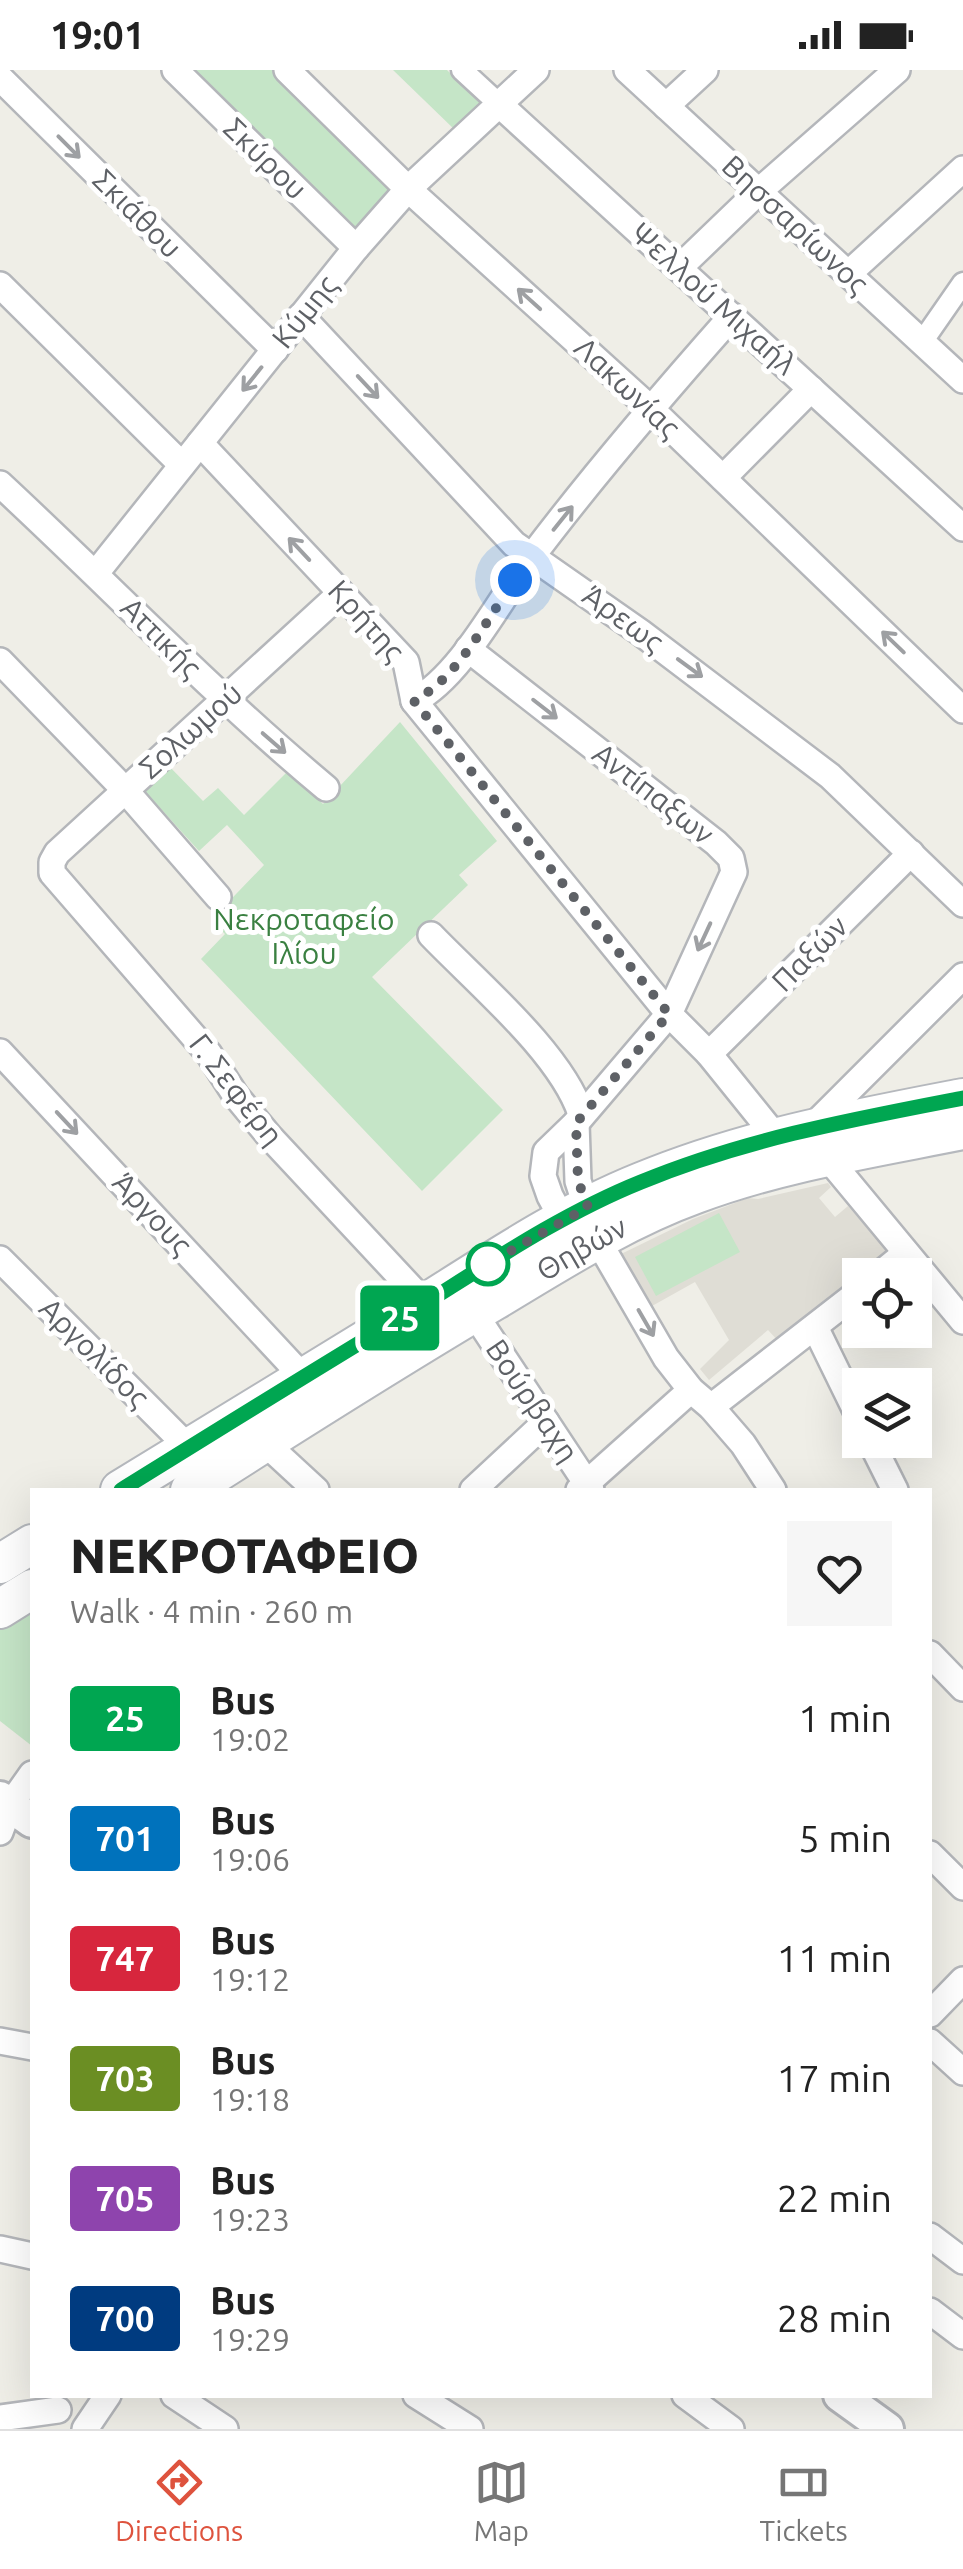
<!DOCTYPE html>
<html lang="en">
<head>
<meta charset="utf-8">
<style>
  :root { --surface:#fff; --page:#f6f6f6; --text:#222; --muted:#767676; --line:#e0e0e0; --accent:#de533e }
  body { margin:0; font-family:Ubuntu,sans-serif; background:var(--page); color:var(--text); height:100vh; display:flex; flex-direction:column; font-size:38px; white-space:nowrap }
  * { box-sizing:border-box; margin:0 }
  p { font-size:32px; color:var(--muted) }
  .icon { flex:none; width:55px; height:55px; fill:none; stroke:currentColor; stroke-width:2; stroke-linecap:round; stroke-linejoin:round }
  .map { position:relative; flex:1; overflow:hidden }
  .panel { position:absolute; left:30px; top:1418px; width:902px; height:910px; display:flex; flex-direction:column; background:var(--surface); border-radius:0px; box-shadow:0 10px 40px #0002 }
  .panel>* { flex:none }
  .badge { padding:0 20px; border-radius:8px; font-size:35px; line-height:65px }
  .controls { position:absolute; left:842px; top:1188px; display:grid; gap:20px }
  .controls a { display:grid; place-items:center; width:90px; height:90px; border-radius:0px; background:var(--surface); box-shadow:0 10px 40px #0002; font-size:50px }
  .you { position:absolute; width:50px; height:50px; margin:-25px; border:8px solid #fff; border-radius:50%; background:#1a73e8; box-shadow:0 0 0 15px #1a73e833 }
  .map>.badge { position:absolute; translate:-50% -50%; box-shadow:0 0 0 5px #fff }
  .round { display:grid; place-items:center; flex:none; width:105px; height:105px; border-radius:0px; background:var(--page) }
  .headline { display:flex; align-items:center; justify-content:space-between; height:170px; padding:0 40px }
  h1 { font-size:48px; font-weight:800; line-height:75px }
  ul { padding:0; list-style:none }
  li { display:flex; align-items:center; gap:30px; height:120px; padding:0 40px }
  li div { flex:1 }
  li b { display:block; font-size:38px }
  li em { font-style:normal }
  li .badge { min-width:110px; font-weight:700; text-align:center }
  .status { display:flex; justify-content:space-between; align-items:center; height:70px; padding:0 50px; background:var(--surface); direction:ltr }
  .status svg { height:28px; fill:currentColor }
  .menu { display:flex; justify-content:space-around; align-items:center; height:140px; border-top:2px solid var(--line); background:var(--surface); font-size:28px; color:var(--muted) }
  .menu a { display:grid; justify-items:center; gap:5px }
  .menu .selected { color:var(--accent) }
  .map>svg:first-child { display:block }
  .education { fill:#dfddd5 }
  .green { fill:#c5e5c7 }
  .lines { fill:none; stroke-linecap:round; stroke-linejoin:round }
  .pedestrian-casing { stroke:#b4b6ba; stroke-width:25 }
  .minor-casing { stroke:#b4b6ba; stroke-width:30 }
  .tertiary-casing { stroke:#b4b6ba; stroke-width:38 }
  .secondary-casing { stroke:#b5b8bd; stroke-width:42 }
  .pedestrian { stroke:#fff; stroke-width:20 }
  .minor { stroke:#fff; stroke-width:25 }
  .tertiary { stroke:#fff; stroke-width:32 }
  .secondary { stroke:#fff; stroke-width:38 }
  .oneway { stroke:#9ea0a3 }
  .line-casing { stroke:#fff; stroke-width:22 }
  .line { stroke:#00a651; stroke-width:15 }
  .walk { stroke:#5e6166; stroke-width:10; stroke-dasharray:0 18 }
  .stop-dot { fill:#fff; stroke:#00a651; stroke-width:5 }
  .labels { text-anchor:middle; stroke-width:10; stroke-linejoin:round; paint-order:stroke }
  .street-label { font-size:30px; fill:#5e6166; stroke:#fff }
  .park-label { font-size:30px; fill:#3a8041; stroke:#fff }
</style>
</head>
<body>
<div class="status"><b>19:01</b><svg viewBox="0 0 49 12"><path d="M0 12V9h3v3zM5 12V6h3v6zM10 12V3h3v9zM15 12V0h3v12zM26 1h20v11H26zM47 4h2v5h-2z"/></svg></div>
<div class="map">
<svg width="963" height="2359" viewBox="0 0 963 2359">
  <rect width="100%" height="100%" fill="#efeee7"/>
  <polygon class="education" points="828,1113 831,1117 819,1128 835,1147 848,1136 888,1182 780,1273 768,1260 709,1310 700,1299 729,1270 695,1212 652,1236 621,1184 693,1149 748,1128 758,1129"/>
  <g class="green">
    <polygon points="185,0 278,0 389,114 388,127 354,166"/>
    <polygon points="393,0 447,0 481,34 455,60"/>
    <polygon points="400,652 497,771 459,805 468,815 372,907 503,1040 422,1121 201,889 225,864 211,850 264,795 227,755 199,781 142,718 168,695 203,731 218,718 244,745 288,701 323,734"/>
    <polygon points="719,1143 740,1182 656,1226 635,1187"/>
    <polygon points="32,1536 32,1676 0,1651 0,1557"/>
  </g>
  <g class="lines">
    <g class="pedestrian-casing">
      <g id="pedestrian">
        <polyline points="462,0 500,35"/>
        <polyline points="922,272 963,213"/>
      </g>
    </g>
    <g class="minor-casing">
      <g id="minor">
        <polyline points="175,0 356,178"/>
        <polyline points="287,0 408,119 651,339 963,640"/>
        <polyline points="627,0 963,310"/>
        <polyline points="0,8 275,280"/>
        <polyline points="500,35 963,458"/>
        <polyline points="666,36 705,0"/>
        <polyline points="679,198 758,122 897,0"/>
        <polyline points="848,204 963,99"/>
        <polyline points="0,215 182,395"/>
        <polyline points="301,246 514,474 640,562 830,706 963,834"/>
        <polyline points="200,373 406,592 414,631 669,944 709,984 776,1067"/>
        <polyline points="723,408 811,319"/>
        <path d="M0,414c109,101 212,209 326,304"/>
        <polyline points="96,503 356,178 408,119 536,0"/>
        <polyline points="341,523 57,783 52,792 52,803 209,984 236,1026 270,1067 425,1233"/>
        <polyline points="468,579 716,773 731,788 734,802 669,944 576,1053 546,1082 543,1106 550,1126 563,1150 576,1157"/>
        <polyline points="0,591 125,720 218,827"/>
        <path d="M414,631c47,-25 84,-99 116,-142 63,-84 132,-164 202,-243"/>
        <path d="M431,865c45,47 130,118 150,179"/>
        <polyline points="0,982 303,1307"/>
        <polyline points="709,984 911,783"/>
        <polyline points="576,1053 578,1111 597,1169 666,1288 691,1320 711,1337 743,1374 773,1420"/>
        <polyline points="811,1058 963,906"/>
        <polyline points="827,1087 963,1251"/>
        <polyline points="0,1189 189,1378"/>
        <polyline points="879,1205 906,1183"/>
        <polyline points="474,1243 591,1420"/>
        <polyline points="815,1257 860,1349"/>
        <polyline points="711,1337 860,1221"/>
        <polyline points="870,1370 895,1420"/>
        <polyline points="264,1372 316,1420"/>
        <polyline points="473,1420 546,1352"/>
        <polyline points="579,1420 691,1320"/>
        <polyline points="930,1584 963,1618"/>
        <polyline points="0,1762 10,1735 32,1704"/>
        <polyline points="930,1784 963,1817"/>
        <polyline points="930,1944 963,1910"/>
        <polyline points="0,1971 32,1977"/>
        <polyline points="930,1972 963,2002"/>
        <polyline points="930,2166 963,2191"/>
        <polyline points="0,2179 32,2186"/>
        <polyline points="930,2241 963,2266"/>
        <polyline points="174,2325 225,2359"/>
        <polyline points="416,2325 470,2359"/>
        <polyline points="685,2325 731,2359"/>
        <polyline points="0,2348 58,2340"/>
        <polyline points="85,2359 108,2325"/>
      </g>
    </g>
    <g class="tertiary-casing">
      <g id="tertiary">
        <polyline points="0,1728 32,1751"/>
        <polyline points="840,2325 887,2359"/>
      </g>
    </g>
    <g class="secondary-casing">
      <g id="secondary">
        <path d="M120,1420c101,-62 202,-124 304,-186 70,-44 140,-91 217,-122 104,-43 213,-63 322,-84"/>
        <path id="s1" d="M190,1420c100,-64 201,-128 304,-189 65,-39 130,-81 202,-107 86,-32 177,-46 267,-64"/>
        <polyline points="0,1494 32,1474"/>
        <polyline points="0,1539 32,1519"/>
      </g>
    </g>
    <use href="#pedestrian" class="pedestrian"/>
    <use href="#minor" class="minor"/>
    <use href="#tertiary" class="tertiary"/>
    <use href="#secondary" class="secondary"/>
  </g>
  <defs><path id="oneway-shaft" d="M-6 0H5M1.5-3L5.5 0L1.5 3" fill="none" stroke-width="1.6" stroke-linecap="round" stroke-linejoin="round" transform="scale(2.5)"/></defs>
  <g class="oneway">
    <use href="#oneway-shaft" transform="translate(69 77) rotate(45)"/>
    <use href="#oneway-shaft" transform="translate(529 229) rotate(-138)"/>
    <use href="#oneway-shaft" transform="translate(252 309) rotate(129)"/>
    <use href="#oneway-shaft" transform="translate(368 317) rotate(47)"/>
    <use href="#oneway-shaft" transform="translate(563 448) rotate(-51)"/>
    <use href="#oneway-shaft" transform="translate(299 479) rotate(-133)"/>
    <use href="#oneway-shaft" transform="translate(893 572) rotate(-136)"/>
    <use href="#oneway-shaft" transform="translate(690 598) rotate(36)"/>
    <use href="#oneway-shaft" transform="translate(545 639) rotate(38)"/>
    <use href="#oneway-shaft" transform="translate(274 673) rotate(41)"/>
    <use href="#oneway-shaft" transform="translate(704 867) rotate(115)"/>
    <use href="#oneway-shaft" transform="translate(67 1053) rotate(47)"/>
    <use href="#oneway-shaft" transform="translate(646 1253) rotate(60)"/>
  </g>
  <g class="lines">
    <g class="line-casing">
      <path id="line" d="M121,1420c100,-62 201,-125 303,-186 70,-44 140,-91 217,-122 104,-43 213,-63 322,-84"/>
    </g>
    <use href="#line" class="line"/>
    <path class="walk" d="M488,1194l-4,2 104,-59 -10,-26 -2,-58 93,-109 -255,-313c46,-25 71,-80 101,-121"/>
  </g>
  <circle class="stop-dot" cx="488" cy="1194" r="20"/>
  <g class="labels">
    <g class="street-label">
      <text transform="translate(265 89) rotate(44)" y="10">Σκύρου</text>
      <text transform="translate(137 144) rotate(45)" y="10">Σκιάθου</text>
      <text transform="translate(795 155) rotate(43)" y="10">Βησσαρίωνος</text>
      <text transform="translate(713 229) rotate(42)" y="10">Ψελλού Μιχαήλ</text>
      <text transform="translate(305 242) rotate(-51)" y="10">Κύμης</text>
      <text transform="translate(627 318) rotate(43)" y="10">Λακωνίας</text>
      <text transform="translate(623 549) rotate(36)" y="10">Άρεως</text>
      <text transform="translate(366 551) rotate(48)" y="10">Κρήτης</text>
      <text transform="translate(161 568) rotate(45)" y="10">Αττικής</text>
      <text transform="translate(191 661) rotate(-42)" y="10">Σολωμού</text>
      <text transform="translate(653 724) rotate(38)" y="10">Αντίπαξων</text>
      <text transform="translate(810 884) rotate(-45)" y="10">Παξών</text>
      <text transform="translate(236 1020) rotate(52)" y="10">Γ. Σεφέρη</text>
      <text transform="translate(152 1144) rotate(47)" y="10">Άργους</text>
      <text dy="10" stroke="none"><textPath href="#s1" startOffset="460">Θηβών</textPath></text>
      <text transform="translate(94 1283) rotate(45)" y="10">Αργολίδος</text>
      <text transform="translate(532 1331) rotate(56)" y="10">Βούρβαχη</text>
    </g>
    <g class="park-label">
      <text x="304" y="860">Νεκροταφείο<tspan x="304" dy="34">Ιλίου</tspan></text>
    </g>
  </g>
</svg>
<div class="controls">
<a><svg class="icon" aria-label="locate" viewBox="0 0 24 24"><circle cx="12" cy="12" r="6"/><path d="M12 2v4M12 18v4M2 12h4M18 12h4"/></svg></a>
<a><svg class="icon" aria-label="layers" viewBox="0 0 24 24"><path d="M12 4l9 5-9 5-9-5zM3 14l9 5 9-5"/></svg></a>
</div>
<div class="you" style="left:515px;top:510px"></div>
<b class="badge" style="left:400px;top:1248px;background:#00a651;color:#fff">25</b>
<section class="panel">
<div class="headline"><div><h1>ΝΕΚΡΟΤΑΦΕΙΟ</h1><p>Walk · 4 min · 260 m</p></div><a class="round"><svg class="icon" aria-label="heart" viewBox="0 0 24 24"><path d="M12 20l-8-8c-3-5 5-10 8-4 3-6 11-1 8 4z"/></svg></a></div>
<ul>
<li><span class="badge" style="background:#00a651;color:#fff">25</span><div><b>Bus</b><p>19:02</p></div><em>1 min</em></li>
<li><span class="badge" style="background:#0072bc;color:#fff">701</span><div><b>Bus</b><p>19:06</p></div><em>5 min</em></li>
<li><span class="badge" style="background:#d7263d;color:#fff">747</span><div><b>Bus</b><p>19:12</p></div><em>11 min</em></li>
<li><span class="badge" style="background:#6b8e23;color:#fff">703</span><div><b>Bus</b><p>19:18</p></div><em>17 min</em></li>
<li><span class="badge" style="background:#8e44ad;color:#fff">705</span><div><b>Bus</b><p>19:23</p></div><em>22 min</em></li>
<li><span class="badge" style="background:#003b80;color:#fff">700</span><div><b>Bus</b><p>19:29</p></div><em>28 min</em></li>
</ul>
</section>
</div>
<nav class="menu">
<a class="selected"><svg class="icon" aria-label="directions" viewBox="0 0 24 24"><path d="M12 3l9 9-9 9-9-9zM9 14v-3h6M13 9l2 2-2 2"/></svg>Directions</a>
<a><svg class="icon" aria-label="map" viewBox="0 0 24 24"><path d="M3 6l6-2 6 2 6-2v14l-6 2-6-2-6 2zM9 4v14M15 6v14"/></svg>Map</a>
<a><svg class="icon" aria-label="tickets" viewBox="0 0 24 24"><path d="M3 7h18v10H3zM15 7v10"/></svg>Tickets</a>
</nav>
</body>
</html>
